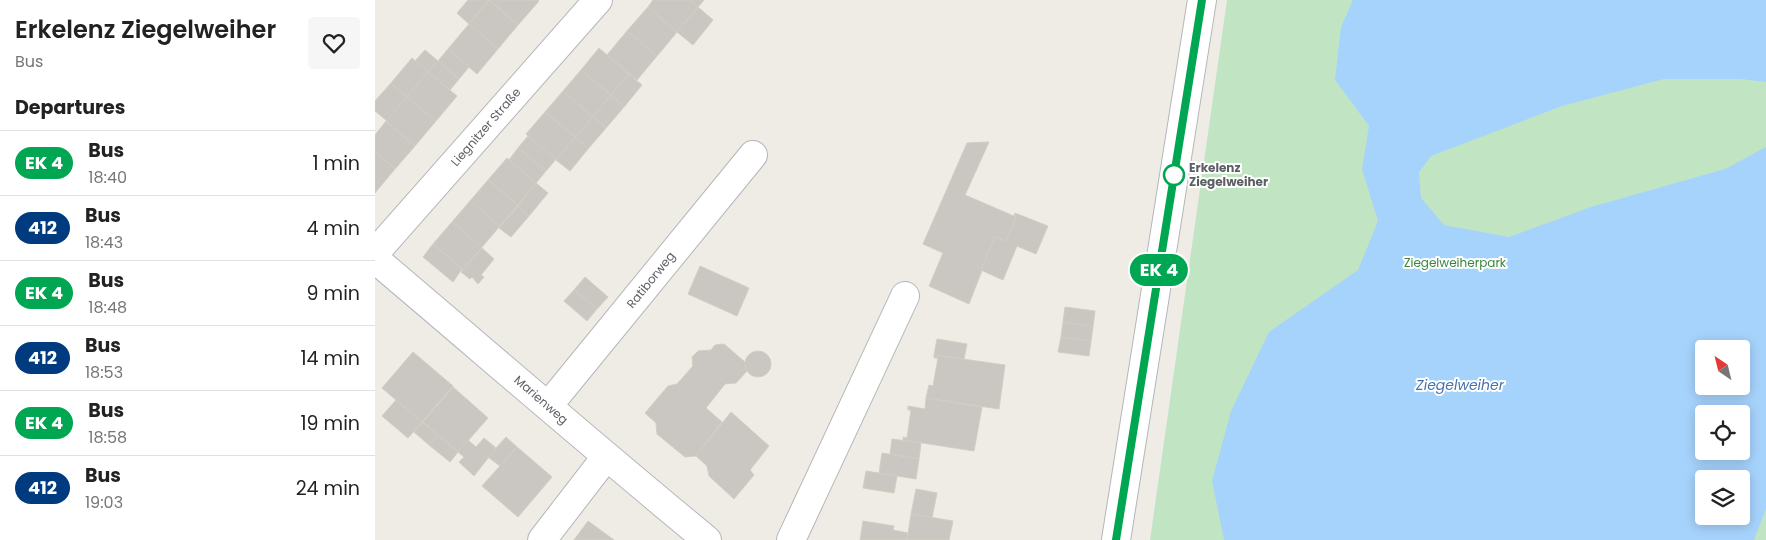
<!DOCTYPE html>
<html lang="en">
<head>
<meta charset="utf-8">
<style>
  :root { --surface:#fff; --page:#f6f6f6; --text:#222; --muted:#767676; --line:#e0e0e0 }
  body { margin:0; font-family:Poppins,sans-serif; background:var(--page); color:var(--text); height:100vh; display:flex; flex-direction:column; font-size:19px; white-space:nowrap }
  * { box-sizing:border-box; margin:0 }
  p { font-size:16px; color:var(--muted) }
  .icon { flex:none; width:28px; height:28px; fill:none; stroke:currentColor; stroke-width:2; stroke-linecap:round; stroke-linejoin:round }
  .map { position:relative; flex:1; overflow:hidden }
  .side { display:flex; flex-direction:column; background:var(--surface); width:375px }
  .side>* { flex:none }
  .badge { padding:0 10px; border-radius:16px; font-size:18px; line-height:32px }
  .needle { width:32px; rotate:325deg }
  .buttons { position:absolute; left:1320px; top:340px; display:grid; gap:10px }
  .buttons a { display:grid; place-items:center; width:55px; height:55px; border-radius:5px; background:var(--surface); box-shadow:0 2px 12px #0003; font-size:25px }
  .map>.badge { position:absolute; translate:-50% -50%; box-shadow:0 0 0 2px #fff }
  h2 { padding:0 15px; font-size:19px; line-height:45px }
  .round { display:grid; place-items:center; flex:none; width:52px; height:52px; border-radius:5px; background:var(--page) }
  .summary { display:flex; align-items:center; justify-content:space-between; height:85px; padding:0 15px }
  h1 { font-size:24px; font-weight:600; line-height:38px }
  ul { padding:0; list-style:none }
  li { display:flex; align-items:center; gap:15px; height:65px; padding:0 15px; border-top:1px solid var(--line) }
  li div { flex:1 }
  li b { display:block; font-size:19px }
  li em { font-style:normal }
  li .badge { min-width:55px; font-weight:700; text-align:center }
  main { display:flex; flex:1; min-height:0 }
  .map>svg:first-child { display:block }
  .green { fill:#c1e5c2; fill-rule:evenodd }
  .water { fill:#a6d3fc; fill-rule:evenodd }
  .building { fill:#cac6c1; stroke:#d2cec2 }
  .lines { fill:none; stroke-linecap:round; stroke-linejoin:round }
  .minor-casing { stroke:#b4b6bb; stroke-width:30 }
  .tertiary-casing { stroke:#b4b6bb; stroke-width:30 }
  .minor { stroke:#fff; stroke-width:28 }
  .tertiary { stroke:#fff; stroke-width:28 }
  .line-casing { stroke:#fff; stroke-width:11 }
  .line { stroke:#00a651; stroke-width:8 }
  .stop-dot { fill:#fff; stroke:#00a651; stroke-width:2.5 }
  .labels { text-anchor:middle; stroke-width:4; stroke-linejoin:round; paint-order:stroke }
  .street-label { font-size:12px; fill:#5c5f64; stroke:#fff }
  .stop-label { font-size:12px; font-weight:bold; fill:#5c5f64; stroke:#fff; text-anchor:start }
  .park-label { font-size:12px; fill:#39863f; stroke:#fff }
  .water-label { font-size:14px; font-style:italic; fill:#4373ae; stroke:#fff }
</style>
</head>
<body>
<main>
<section class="side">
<div class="summary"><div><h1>Erkelenz Ziegelweiher</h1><p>Bus</p></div><a class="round"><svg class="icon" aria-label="heart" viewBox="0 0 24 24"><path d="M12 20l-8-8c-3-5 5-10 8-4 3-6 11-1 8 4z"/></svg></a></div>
<h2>Departures</h2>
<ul>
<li><span class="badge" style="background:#00a651;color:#fff">EK 4</span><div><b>Bus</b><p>18:40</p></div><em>1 min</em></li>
<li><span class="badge" style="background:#003b80;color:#fff">412</span><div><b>Bus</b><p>18:43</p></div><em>4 min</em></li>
<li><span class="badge" style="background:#00a651;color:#fff">EK 4</span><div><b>Bus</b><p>18:48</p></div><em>9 min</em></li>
<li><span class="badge" style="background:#003b80;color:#fff">412</span><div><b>Bus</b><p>18:53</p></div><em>14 min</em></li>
<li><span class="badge" style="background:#00a651;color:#fff">EK 4</span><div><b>Bus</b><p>18:58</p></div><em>19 min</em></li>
<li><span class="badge" style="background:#003b80;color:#fff">412</span><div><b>Bus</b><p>19:03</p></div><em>24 min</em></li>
</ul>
</section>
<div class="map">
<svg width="1391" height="540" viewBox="0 0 1391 540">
  <rect width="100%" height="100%" fill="#eeece4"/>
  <path class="green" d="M852,0h539v540h-616zM1329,349h37v37h-37zM1329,414h37v37h-37zM1329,479h37v37h-37z"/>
  <path class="water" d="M978,0h413v82l-25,-3h-77l-102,27 -131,50 -12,16 2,26 23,27 65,12 82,-30 134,-38 41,-22v362l-12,31h-530l-12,-59 19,-70 38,-79 89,-62 20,-49 -16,-52 7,-43 -34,-46 6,-53zM1329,349h37v37h-37zM1329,414h37v37h-37zM1329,479h37v37h-37z"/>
  <g class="building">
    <polygon points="93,0 114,0 94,24 82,13"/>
    <polygon points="114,0 163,0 164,1 143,25"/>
    <polygon points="114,0 143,25 123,49 94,24"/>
    <polygon points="278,0 314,0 323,7 302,32 273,7"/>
    <polygon points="314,0 329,0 323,7"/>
    <polygon points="273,7 302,32 282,56 252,31"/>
    <polygon points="323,7 338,20 318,45 302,32"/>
    <polygon points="94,24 123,49 102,74 73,49"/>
    <polygon points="252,31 282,56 262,80 232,55"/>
    <polygon points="224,48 254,74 236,95 206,70"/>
    <polygon points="73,49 94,67 84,79 63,61"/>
    <polygon points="50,50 63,61 53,72 40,61"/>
    <polygon points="37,58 53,72 32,97 16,83"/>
    <polygon points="63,61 84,79 75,90 53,72"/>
    <polygon points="206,70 236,95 218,117 188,91"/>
    <polygon points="53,72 82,96 61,121 32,97"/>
    <polygon points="254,74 267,85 249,107 236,95"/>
    <polygon points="16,83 32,97 12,121 0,111 0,101"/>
    <polygon points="188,91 218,117 200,137 170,112"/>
    <polygon points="236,95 249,107 231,128 218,117"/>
    <polygon points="32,97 61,121 40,146 11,121"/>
    <polygon points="170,112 200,137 181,160 151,134"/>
    <polygon points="218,117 231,128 213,149 200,137"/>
    <polygon points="11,121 40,146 20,169 0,152 0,135"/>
    <polygon points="153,136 181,159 171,171 143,148"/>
    <polygon points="200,137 213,149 195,171 181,160"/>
    <polygon points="614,142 590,195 641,217 631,241 620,237 594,304 554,286 568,253 548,244 592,143"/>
    <polygon points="143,148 171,171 161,183 134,160"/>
    <polygon points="0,152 20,169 0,193"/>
    <polygon points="132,158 161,183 143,205 113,180"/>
    <polygon points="113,180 143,205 125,226 95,201"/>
    <polygon points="161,183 173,193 154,216 143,206"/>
    <polygon points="95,201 125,226 107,247 77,222"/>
    <polygon points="143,206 154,216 136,237 124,228"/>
    <polygon points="640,213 673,226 661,254 642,246 628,280 606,270 620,237 631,241 641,217 639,216"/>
    <polygon points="77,222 107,247 88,270 58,244"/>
    <polygon points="58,244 87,269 78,282 48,257"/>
    <polygon points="107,248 119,259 106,275 109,277 103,284 97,277 95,279 86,272"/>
    <polygon points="325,266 374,288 362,316 313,294"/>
    <polygon points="210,277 233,297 222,309 199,290"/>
    <polygon points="199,290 222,309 212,321 189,301"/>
    <polygon points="690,307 720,311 718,327 688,322"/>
    <polygon points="688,322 718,327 716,341 686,337"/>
    <polygon points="686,337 716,341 714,356 683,352"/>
    <polygon points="562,339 592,344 589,359 559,355"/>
    <polygon points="349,344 370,362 372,371 361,383 350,384 331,408 347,422 321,456 310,457 282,434 281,423 270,413 293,386 302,384 318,366 317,357 323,351 336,350 340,345"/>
    <circle cx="383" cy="364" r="13"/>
    <polygon points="38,352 78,386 47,422 7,388"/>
    <polygon points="559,355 630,365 624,409 551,398 554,385 558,386 563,358 559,358"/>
    <polygon points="78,387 113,418 83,452 48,422"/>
    <polygon points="551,398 607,407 599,451 528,440 528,437 532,438 536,410 533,410 533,406 550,409"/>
    <polygon points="21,400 47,422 33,438 7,416"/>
    <polygon points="356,412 394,446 375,470 379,475 359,499 334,476 332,466 321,456"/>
    <polygon points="47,422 63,435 54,445 39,432"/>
    <polygon points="63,435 83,452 75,462 54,445"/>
    <polygon points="131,437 142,447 125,466 113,457"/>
    <polygon points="109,438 121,448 99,476 84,462 89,457 83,452 93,440 101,447"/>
    <polygon points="517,439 546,443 544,459 515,454"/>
    <polygon points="142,447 177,477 143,517 107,486"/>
    <polygon points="507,453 544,459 541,479 504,473"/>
    <polygon points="491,471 522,476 519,493 488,488"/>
    <polygon points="541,489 562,493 557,518 536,514"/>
    <polygon points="536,514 578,521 574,540 532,540"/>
    <polygon points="213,521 239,540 199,540"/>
    <polygon points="488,521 519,526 518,530 533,533 532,540 485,540"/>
  </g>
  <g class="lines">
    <g class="minor-casing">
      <g id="minor">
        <polyline points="0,253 223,0"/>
        <path d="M0,259c111,94 220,189 332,281"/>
        <polyline points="173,406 378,155"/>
        <polyline points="167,540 231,457"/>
        <polyline points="416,540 530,296"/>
      </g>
    </g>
    <g class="tertiary-casing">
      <polyline id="tertiary" points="741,540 827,0"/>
    </g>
    <use href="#minor" class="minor"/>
    <use href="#tertiary" class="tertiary"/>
  </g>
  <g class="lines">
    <g class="line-casing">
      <polyline id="line" points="741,540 827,0"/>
    </g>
    <use href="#line" class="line"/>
  </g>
  <circle class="stop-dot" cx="799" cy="175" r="10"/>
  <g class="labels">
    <g class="street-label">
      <text transform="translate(111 127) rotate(-49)" y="4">Liegnitzer Straße</text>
      <text transform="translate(276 280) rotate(-51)" y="4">Ratiborweg</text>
      <text transform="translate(166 400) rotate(41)" y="4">Marienweg</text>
    </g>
    <g class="stop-label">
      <text x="814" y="172">Erkelenz<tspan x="814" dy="14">Ziegelweiher</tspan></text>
    </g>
    <g class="park-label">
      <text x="1080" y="267">Ziegelweiherpark</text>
    </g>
    <g class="water-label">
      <text x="1085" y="390">Ziegelweiher</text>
    </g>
  </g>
</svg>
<div class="buttons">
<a><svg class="needle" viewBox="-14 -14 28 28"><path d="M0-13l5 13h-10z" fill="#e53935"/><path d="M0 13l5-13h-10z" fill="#767676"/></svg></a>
<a><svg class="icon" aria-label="locate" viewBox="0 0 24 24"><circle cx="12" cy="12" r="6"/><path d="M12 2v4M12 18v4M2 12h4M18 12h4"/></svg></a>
<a><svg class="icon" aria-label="layers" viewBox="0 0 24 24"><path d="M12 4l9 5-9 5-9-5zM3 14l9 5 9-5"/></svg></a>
</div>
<b class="badge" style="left:784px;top:270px;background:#00a651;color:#fff">EK 4</b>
</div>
</main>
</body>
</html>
